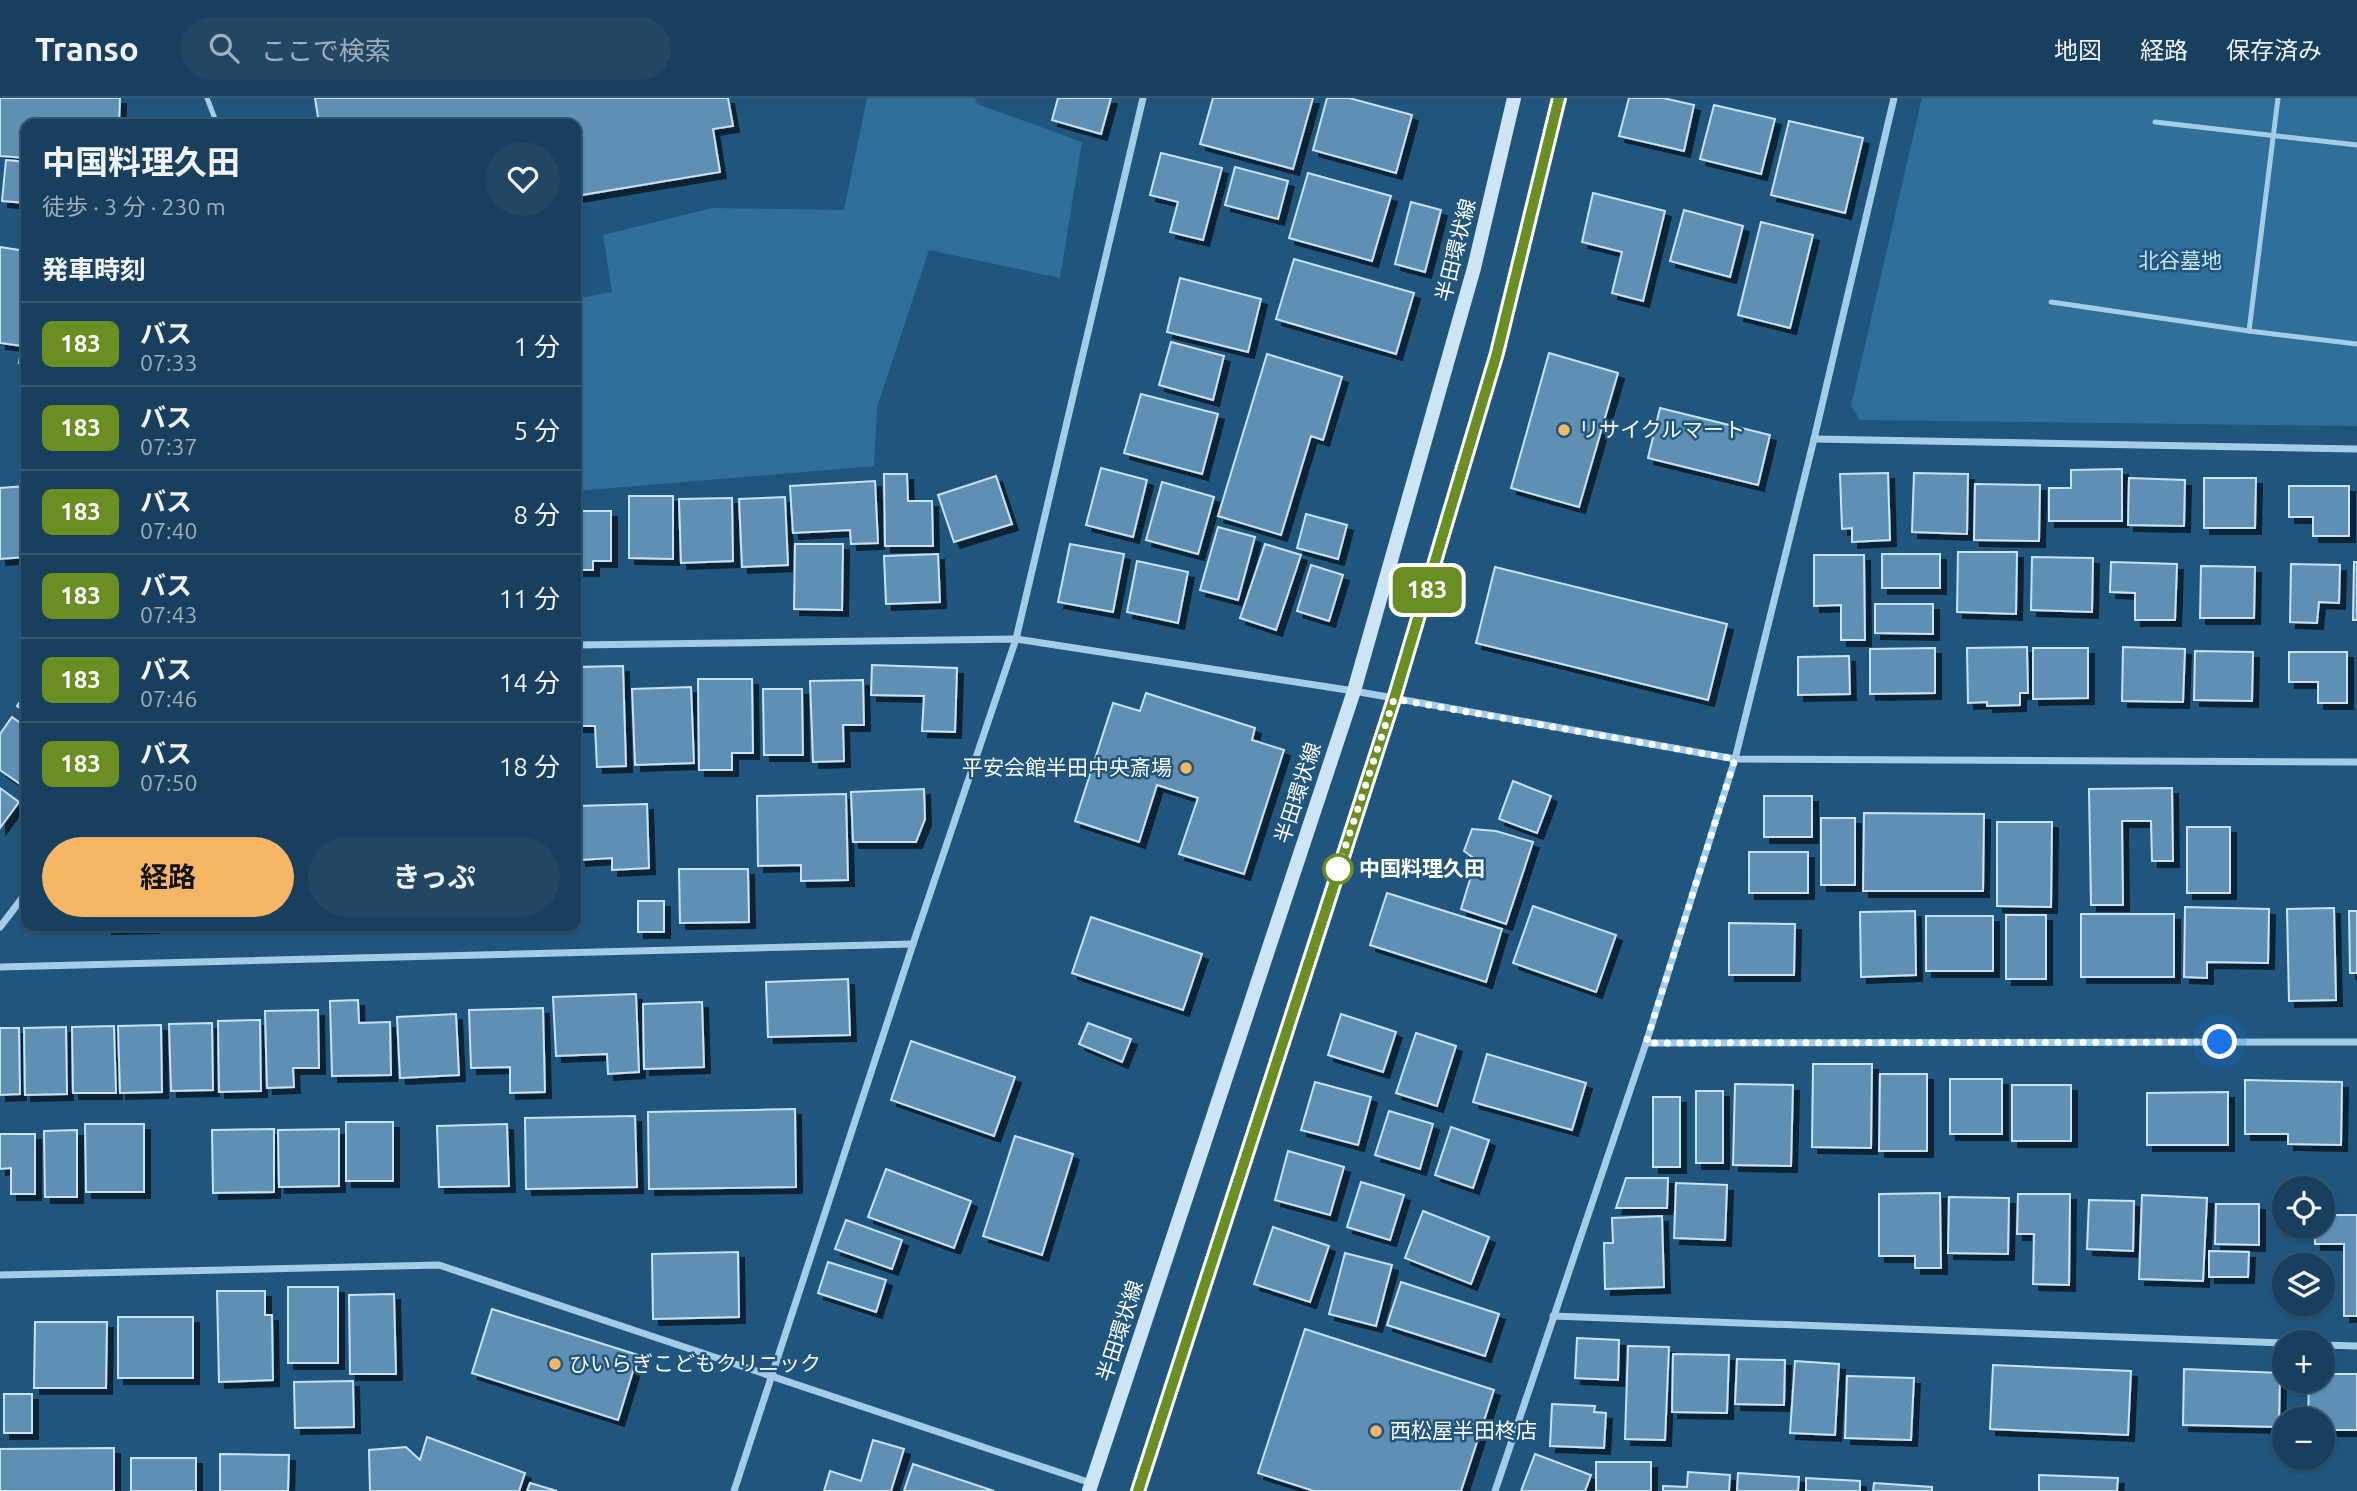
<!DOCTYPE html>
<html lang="ja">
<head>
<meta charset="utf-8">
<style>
  :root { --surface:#18405e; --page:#214764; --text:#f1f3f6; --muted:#9fafbc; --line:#365973; --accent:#f5b765 }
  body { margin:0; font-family:Ubuntu,"Noto Sans JP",sans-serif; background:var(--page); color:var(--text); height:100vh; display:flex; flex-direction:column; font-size:26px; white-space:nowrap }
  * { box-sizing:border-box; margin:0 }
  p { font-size:23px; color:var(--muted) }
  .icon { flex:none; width:38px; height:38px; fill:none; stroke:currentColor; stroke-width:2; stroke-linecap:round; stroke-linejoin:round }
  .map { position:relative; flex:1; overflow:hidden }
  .sheet { position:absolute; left:21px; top:21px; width:560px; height:812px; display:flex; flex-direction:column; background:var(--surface); border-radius:14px; box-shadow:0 2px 5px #0004,0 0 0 2px var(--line) }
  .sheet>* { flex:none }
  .badge { padding:0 14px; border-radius:10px; font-size:24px; line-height:46px }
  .tools { position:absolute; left:2272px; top:1078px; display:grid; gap:14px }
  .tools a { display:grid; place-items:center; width:63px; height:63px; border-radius:50%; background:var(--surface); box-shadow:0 2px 5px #0004,0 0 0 2px var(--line); font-size:35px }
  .you { position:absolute; width:35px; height:35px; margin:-18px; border:5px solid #fff; border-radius:50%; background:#1a73e8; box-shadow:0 0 0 10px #1a73e833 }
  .map>.badge { position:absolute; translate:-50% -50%; box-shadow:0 0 0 4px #fff }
  h2 { padding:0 21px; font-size:26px; line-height:63px }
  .round { display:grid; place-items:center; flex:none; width:74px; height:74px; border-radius:37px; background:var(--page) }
  .summary { display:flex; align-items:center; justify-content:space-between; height:119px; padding:0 21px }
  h1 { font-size:33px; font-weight:700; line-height:52px }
  .cta { display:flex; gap:14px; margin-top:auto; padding:14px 21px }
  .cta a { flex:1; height:80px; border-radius:42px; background:var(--accent); color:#111; font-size:28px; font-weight:700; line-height:80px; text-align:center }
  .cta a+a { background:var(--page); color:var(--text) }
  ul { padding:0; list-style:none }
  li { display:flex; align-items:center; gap:21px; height:84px; padding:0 21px; border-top:2px solid var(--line) }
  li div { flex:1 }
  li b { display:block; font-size:26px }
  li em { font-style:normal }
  li .badge { min-width:77px; font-weight:700; text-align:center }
  header { display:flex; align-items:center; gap:42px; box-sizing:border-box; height:98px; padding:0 35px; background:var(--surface); border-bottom:2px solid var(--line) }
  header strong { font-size:33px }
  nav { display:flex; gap:38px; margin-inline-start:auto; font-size:24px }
  .search { width:490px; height:63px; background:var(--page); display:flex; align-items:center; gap:18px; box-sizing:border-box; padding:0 24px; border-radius:38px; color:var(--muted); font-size:26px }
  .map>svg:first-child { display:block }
  .green { fill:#306f9a }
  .building { fill:#5e8fb2; stroke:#c8e3f6; stroke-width:2; filter:url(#shadow) }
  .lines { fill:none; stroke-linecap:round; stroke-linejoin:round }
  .lane { stroke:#a4cce7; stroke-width:5 }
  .street { stroke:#a4cce7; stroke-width:7 }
  .secondary { stroke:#cee5f6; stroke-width:14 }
  .line-casing { stroke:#fff; stroke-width:16 }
  .line { stroke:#6b8e23; stroke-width:10 }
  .walk { stroke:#fff; stroke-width:7; stroke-dasharray:0 12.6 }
  .poi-dot { fill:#f5b765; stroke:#20567e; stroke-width:2.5 }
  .stop-dot { fill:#fff; stroke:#6b8e23; stroke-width:3.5 }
  .labels { text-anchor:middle; stroke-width:5; stroke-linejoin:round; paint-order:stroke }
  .street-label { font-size:21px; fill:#fff; stroke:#20567e }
  .park-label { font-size:21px; fill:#c8e3f6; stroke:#20567e }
  .poi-label { font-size:21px; fill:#fff; stroke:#20567e; text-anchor:start }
  .stop-label { font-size:21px; font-weight:bold; fill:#fff; stroke:#20567e; text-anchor:start }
</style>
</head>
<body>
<header>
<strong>Transo</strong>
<div class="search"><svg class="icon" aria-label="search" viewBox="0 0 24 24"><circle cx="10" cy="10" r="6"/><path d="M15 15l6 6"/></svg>ここで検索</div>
<nav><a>地図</a><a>経路</a><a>保存済み</a></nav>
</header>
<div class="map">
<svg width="2357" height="1393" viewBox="0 0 2357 1393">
  <defs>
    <filter id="shadow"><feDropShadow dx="6" dy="6" stdDeviation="0" flood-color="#0009"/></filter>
  </defs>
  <rect width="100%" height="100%" fill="#20567e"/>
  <g class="green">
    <polygon points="867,0 975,0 977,6 1082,44 1060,180 929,152 877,309 874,368 576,393 576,201 612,194 603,137 712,110 844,112"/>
    <polygon points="1922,0 2357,0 2357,328 1860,322 1851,308"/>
  </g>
  <g class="building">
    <polygon points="0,0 120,0 119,26 26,26 26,60 0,58"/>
    <polygon points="315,0 728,0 733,28 713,31 720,74 576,98 576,26 319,26"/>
    <polygon points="1058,0 1111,0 1101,36 1052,22"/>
    <polygon points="1213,0 1313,0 1293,71 1200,46"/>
    <polygon points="1327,0 1349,0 1412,17 1396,75 1313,52"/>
    <polygon points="1629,0 1663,0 1694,7 1684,53 1619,38"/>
    <polygon points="1714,7 1775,21 1761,76 1700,61"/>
    <polygon points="1789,23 1863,40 1845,115 1771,97"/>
    <polygon points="1161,55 1222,70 1203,142 1170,134 1178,104 1150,97"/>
    <polygon points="6,62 26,64 26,105 2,103"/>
    <polygon points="1235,69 1288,83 1278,121 1225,107"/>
    <polygon points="1308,75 1391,98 1372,163 1289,140"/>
    <polygon points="1593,95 1665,113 1643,203 1612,195 1622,154 1582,144"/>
    <polygon points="1411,104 1441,112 1425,174 1395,166"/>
    <polygon points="1684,112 1743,128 1730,179 1670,163"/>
    <polygon points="1761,124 1813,137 1790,230 1738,217"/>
    <polygon points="0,149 26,153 26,266 19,265 22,248 0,245"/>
    <polygon points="1294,161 1414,195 1396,256 1276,221"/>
    <polygon points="1180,180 1261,201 1248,254 1167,234"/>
    <polygon points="1171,244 1224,258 1213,302 1159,287"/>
    <polygon points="1549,255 1618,275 1579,409 1511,390"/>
    <polygon points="1267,256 1342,279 1323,342 1311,338 1281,437 1218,418"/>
    <polygon points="1141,296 1218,316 1202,376 1124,355"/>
    <polygon points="1660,310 1770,337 1758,387 1648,360"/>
    <polygon points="1101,370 1147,382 1133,439 1086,427"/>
    <polygon points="2122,371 2122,423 2049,423 2049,390 2071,390 2071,372"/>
    <polygon points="1888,375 1890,442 1852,444 1852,430 1842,431 1840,376"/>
    <polygon points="1914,375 1968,376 1967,436 1912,434"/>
    <polygon points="884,376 907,376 908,403 932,403 933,448 885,448"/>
    <polygon points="996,378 1012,426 954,444 938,397"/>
    <polygon points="2129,380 2185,382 2184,428 2128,427"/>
    <polygon points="2204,380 2256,380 2255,430 2204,430"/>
    <polygon points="875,383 878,445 851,446 850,432 793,435 790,388"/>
    <polygon points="1162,384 1214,399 1198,456 1146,442"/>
    <polygon points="1975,386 2040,387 2039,443 1974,442"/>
    <polygon points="26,388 26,459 0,461 0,390"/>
    <polygon points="2289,388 2349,388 2349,438 2313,438 2313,419 2289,419"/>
    <polygon points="629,398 673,398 673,461 629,460"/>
    <polygon points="785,399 788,467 742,469 739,401"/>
    <polygon points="732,400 733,463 681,465 679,401"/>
    <polygon points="576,413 611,413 611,463 593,463 593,472 576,472"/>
    <polygon points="1306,416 1347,427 1338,461 1297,450"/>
    <polygon points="1218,429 1255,439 1238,502 1200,492"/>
    <polygon points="795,446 843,446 842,512 794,511"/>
    <polygon points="1070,446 1124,456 1113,514 1058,504"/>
    <polygon points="1265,446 1301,457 1276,532 1240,520"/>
    <polygon points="1958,454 2017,454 2016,516 1957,514"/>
    <polygon points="938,456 940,504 886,506 884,458"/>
    <rect x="1882" y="456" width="58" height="34"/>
    <polygon points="1814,457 1864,457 1865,542 1841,542 1841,507 1814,508"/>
    <polygon points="2032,459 2093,460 2092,514 2031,512"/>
    <polygon points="1137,463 1188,474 1178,525 1127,514"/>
    <polygon points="2111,464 2177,466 2175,522 2135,522 2135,495 2110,494"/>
    <polygon points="2354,464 2357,464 2357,522 2353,522"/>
    <polygon points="2291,466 2340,467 2339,505 2319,504 2317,525 2290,524"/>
    <polygon points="1311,467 1343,477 1329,523 1297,513"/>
    <polygon points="2201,468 2255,469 2254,520 2200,520"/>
    <polygon points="1495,469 1727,526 1708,602 1476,545"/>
    <polygon points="1875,506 1933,506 1933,536 1875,535"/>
    <polygon points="2027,549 2028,595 2020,595 2020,607 1987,608 1987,604 1968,605 1967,550"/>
    <polygon points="2123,549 2185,551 2183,604 2122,603"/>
    <polygon points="1935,550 1935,595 1870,596 1870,551"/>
    <polygon points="2033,550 2088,550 2088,600 2033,601"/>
    <polygon points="2195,553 2253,554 2252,603 2194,602"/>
    <polygon points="2289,554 2347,554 2347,605 2318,605 2318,584 2289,584"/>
    <polygon points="1849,558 1850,596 1798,597 1798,559"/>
    <polygon points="872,567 957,570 955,634 922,633 924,598 871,597"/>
    <polygon points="623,568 626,668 597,669 595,628 576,628 576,569"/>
    <polygon points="698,581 752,581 753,655 732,655 732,672 699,672"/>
    <polygon points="863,582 864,627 843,627 844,663 813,664 810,583"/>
    <polygon points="691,589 694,665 635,667 632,591"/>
    <polygon points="763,591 802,591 803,657 764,657"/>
    <polygon points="26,595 26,615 17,608"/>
    <polygon points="1146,595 1255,630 1252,642 1284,652 1244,776 1179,756 1198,700 1157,687 1139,744 1075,723 1113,605 1140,613"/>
    <polygon points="12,619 26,629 26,690 0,672 0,636"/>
    <polygon points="1513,683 1551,698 1537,735 1499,721"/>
    <polygon points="0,690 19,704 0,730"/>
    <polygon points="2172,690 2173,763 2152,763 2151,723 2122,723 2123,807 2091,807 2089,691"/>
    <polygon points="924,691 925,721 916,744 853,744 851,694"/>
    <polygon points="846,696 848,782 801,783 801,767 758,768 757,698"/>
    <rect x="1764" y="698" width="48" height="41"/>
    <polygon points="647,706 649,770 612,772 612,760 580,762 577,708"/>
    <polygon points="1864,715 1984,716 1983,793 1863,793"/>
    <rect x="1821" y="720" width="34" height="67"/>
    <polygon points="1997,724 2052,724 2051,809 1997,808"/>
    <rect x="2187" y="729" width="43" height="66"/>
    <polygon points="1472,731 1496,733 1533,744 1506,826 1461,811 1476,762 1464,753"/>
    <rect x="1749" y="754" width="59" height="41"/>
    <polygon points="679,771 748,771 749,824 680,825"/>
    <polygon points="1387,795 1502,831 1486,884 1370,847"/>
    <rect x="638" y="803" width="26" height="31"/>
    <polygon points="1533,808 1616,837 1596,894 1513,865"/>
    <polygon points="2185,809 2269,811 2268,865 2207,864 2207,880 2184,879"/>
    <polygon points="2334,810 2336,902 2289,903 2287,811"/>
    <polygon points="1915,813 1916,877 1861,879 1860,814"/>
    <polygon points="2349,813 2357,813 2357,875 2350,875"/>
    <rect x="2081" y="816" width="93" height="63"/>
    <rect x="2006" y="817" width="40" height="64"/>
    <rect x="1926" y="818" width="67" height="55"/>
    <polygon points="1091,819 1202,856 1183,912 1072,875"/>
    <polygon points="1729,825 1795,826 1794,877 1729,877"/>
    <polygon points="106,828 153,828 153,829 106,830"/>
    <polygon points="848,881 850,937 768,939 766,884"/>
    <polygon points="636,896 639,974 608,976 607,956 556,958 553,899"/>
    <polygon points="358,902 359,925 390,924 391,977 332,978 330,903"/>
    <polygon points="702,904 704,969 644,971 643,906"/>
    <polygon points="543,910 545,994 510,995 510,969 471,970 469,912"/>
    <polygon points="318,912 319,970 293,970 294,989 267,990 265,913"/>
    <polygon points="456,916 459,977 400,980 397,919"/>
    <polygon points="1341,916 1396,934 1383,974 1328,957"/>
    <polygon points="260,922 261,993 219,994 218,923"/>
    <polygon points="212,925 213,992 171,993 169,926"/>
    <polygon points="1088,925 1131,941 1122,964 1079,946"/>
    <polygon points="161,927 162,994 120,995 118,928"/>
    <polygon points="114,928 116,995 73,995 72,929"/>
    <polygon points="66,929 67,996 25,997 24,930"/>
    <polygon points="0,930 19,930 20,996 0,997"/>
    <polygon points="1416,935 1456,948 1437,1008 1396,995"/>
    <polygon points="911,943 1015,979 994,1038 891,1002"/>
    <polygon points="1487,956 1586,985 1572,1032 1473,1004"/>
    <polygon points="1813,966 1872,966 1871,1050 1812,1049"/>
    <polygon points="1880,976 1927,976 1927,1053 1879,1053"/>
    <rect x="1950" y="981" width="52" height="55"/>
    <polygon points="2245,982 2342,984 2341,1047 2288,1046 2288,1036 2245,1036"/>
    <polygon points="1315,984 1371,999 1358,1047 1301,1032"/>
    <polygon points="1735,986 1793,987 1791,1068 1733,1067"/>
    <rect x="2012" y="987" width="59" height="56"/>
    <rect x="1696" y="993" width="27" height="72"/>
    <polygon points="2228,994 2228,1047 2147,1047 2147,995"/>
    <rect x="1653" y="999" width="27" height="70"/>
    <polygon points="795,1011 796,1089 649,1091 648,1014"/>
    <polygon points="1389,1013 1433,1026 1420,1071 1375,1057"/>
    <polygon points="635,1018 637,1089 526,1091 525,1020"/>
    <rect x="346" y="1024" width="47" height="59"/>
    <polygon points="85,1026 144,1026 144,1094 86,1094"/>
    <polygon points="507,1026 509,1088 439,1089 437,1028"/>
    <polygon points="1451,1029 1489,1042 1473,1090 1435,1077"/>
    <polygon points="274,1031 274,1094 213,1095 212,1032"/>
    <polygon points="339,1031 339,1088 279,1089 278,1032"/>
    <polygon points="77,1032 77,1099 45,1099 44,1033"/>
    <polygon points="0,1036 35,1036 35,1096 11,1096 11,1070 0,1071"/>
    <polygon points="1015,1038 1073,1056 1042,1157 983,1138"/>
    <polygon points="1288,1053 1344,1069 1330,1117 1275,1102"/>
    <polygon points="886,1071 971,1103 954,1150 868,1119"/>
    <polygon points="1626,1080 1668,1080 1667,1110 1616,1110"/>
    <polygon points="1361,1084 1404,1097 1390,1142 1347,1129"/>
    <polygon points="1676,1085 1727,1087 1725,1142 1674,1140"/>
    <polygon points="1940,1095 1941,1170 1915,1170 1915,1158 1879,1158 1879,1096"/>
    <polygon points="2018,1096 2070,1096 2069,1187 2033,1186 2034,1136 2017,1136"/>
    <polygon points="2142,1097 2207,1100 2203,1183 2139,1181"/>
    <polygon points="1949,1099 2009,1100 2008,1156 1948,1155"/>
    <polygon points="2089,1102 2134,1103 2133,1153 2087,1151"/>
    <polygon points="2216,1106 2259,1106 2259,1147 2215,1146"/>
    <polygon points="1423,1113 1489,1139 1471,1186 1405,1160"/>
    <polygon points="2322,1117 2357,1117 2357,1218 2344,1218 2344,1146 2315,1146 2315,1129 2322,1129"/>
    <polygon points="1662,1118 1664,1189 1605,1191 1604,1145 1613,1145 1612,1120"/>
    <polygon points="846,1122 902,1142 892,1171 835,1151"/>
    <polygon points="1273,1129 1329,1148 1310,1204 1254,1186"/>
    <polygon points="2209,1153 2249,1154 2248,1179 2209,1179"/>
    <polygon points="738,1154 739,1219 653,1221 652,1156"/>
    <polygon points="1345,1155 1392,1167 1376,1228 1329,1216"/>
    <polygon points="828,1164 886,1182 876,1214 818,1195"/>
    <polygon points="1401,1184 1499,1216 1485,1258 1387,1227"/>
    <rect x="288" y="1189" width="50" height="76"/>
    <polygon points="217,1193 265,1193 265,1217 272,1217 273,1282 219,1284"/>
    <polygon points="394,1196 396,1276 350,1276 349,1197"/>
    <polygon points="492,1211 638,1257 618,1322 472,1275"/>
    <rect x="118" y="1219" width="75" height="61"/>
    <polygon points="35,1224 107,1224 106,1290 34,1290"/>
    <polygon points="1305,1231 1494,1292 1461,1393 1314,1393 1258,1375"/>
    <polygon points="1577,1240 1619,1242 1618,1282 1575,1280"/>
    <polygon points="1628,1248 1669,1249 1665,1342 1625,1341"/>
    <polygon points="1673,1256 1729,1257 1727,1315 1672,1314"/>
    <polygon points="1737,1261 1785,1262 1784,1307 1735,1306"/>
    <polygon points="1795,1263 1839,1266 1835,1337 1790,1335"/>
    <polygon points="1993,1267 2131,1273 2128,1337 1990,1331"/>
    <polygon points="2184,1271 2280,1275 2279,1329 2183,1327"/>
    <polygon points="2322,1276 2357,1276 2357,1332 2322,1332 2322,1321 2308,1321 2309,1283 2322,1283"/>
    <polygon points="1847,1278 1914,1280 1911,1342 1845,1340"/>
    <polygon points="353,1283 354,1329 295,1330 294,1284"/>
    <rect x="4" y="1296" width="28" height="39"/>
    <polygon points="1552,1306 1595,1308 1594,1314 1606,1315 1604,1350 1550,1348"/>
    <polygon points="427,1339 525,1375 519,1393 370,1393 369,1352 406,1349 420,1362"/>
    <polygon points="873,1342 904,1351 891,1393 824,1393 830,1373 861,1383"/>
    <polygon points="114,1350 114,1393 0,1393 0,1351"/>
    <polygon points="220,1356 289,1357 288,1393 220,1393"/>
    <polygon points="1535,1356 1591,1377 1585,1393 1521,1393"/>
    <rect x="131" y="1360" width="65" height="33"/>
    <rect x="1596" y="1364" width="55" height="29"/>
    <polygon points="913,1366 994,1393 904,1393"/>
    <polygon points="1688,1374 1730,1377 1729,1393 1663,1393 1663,1388 1687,1389"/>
    <polygon points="1738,1375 1799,1379 1798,1393 1737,1393"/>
    <polygon points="2039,1377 2118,1380 2117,1393 2039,1393"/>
    <polygon points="1806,1380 1860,1383 1860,1393 1806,1393"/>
    <polygon points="530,1385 557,1393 527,1393"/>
    <polygon points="1874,1385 1932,1389 1932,1393 1873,1393"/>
  </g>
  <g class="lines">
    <g class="lane">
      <polyline points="207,0 217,26"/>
      <polyline points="2155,24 2357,47"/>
      <polyline points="2051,204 2249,233 2357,246"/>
      <polyline points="2249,233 2278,0"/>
    </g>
    <g class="street">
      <polyline points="1814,341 2357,351"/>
      <polyline points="576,547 1016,541 1354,593 1735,661 2357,664"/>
      <polyline points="0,829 26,795"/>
      <polyline points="0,869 913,846"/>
      <polyline points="1646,945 2357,944"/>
      <polyline points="0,1177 439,1167 1091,1385"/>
      <polyline points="1553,1218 2284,1245"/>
      <polyline points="2322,1247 2357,1248"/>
      <polyline points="734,1393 913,846 1016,541 1143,0"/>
      <polyline points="1495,1393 1646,945 1735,661 1814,341 1894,0"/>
    </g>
    <g class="secondary">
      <polyline points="1089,1393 1354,593 1474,170 1514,0"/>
      <polyline points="1138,1393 1394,601 1497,255 1559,0"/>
    </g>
  </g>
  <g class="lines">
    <g class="line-casing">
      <polyline id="line" points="1138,1393 1394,601 1497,255 1559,0"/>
    </g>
    <use href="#line" class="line"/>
    <polyline class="walk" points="1338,771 1394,601 1735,661 1646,945 2220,944"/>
  </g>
  <g class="poi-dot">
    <circle cx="1564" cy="332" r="7"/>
    <circle cx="1186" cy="670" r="7"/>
    <circle cx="555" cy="1266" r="7"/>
    <circle cx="1376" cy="1333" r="7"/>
  </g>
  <circle class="stop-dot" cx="1338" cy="771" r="14"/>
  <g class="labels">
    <g class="street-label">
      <text transform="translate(1456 152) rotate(-76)" y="7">半田環状線</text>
      <text transform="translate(1298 695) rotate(-72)" y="7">半田環状線</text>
      <text transform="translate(1120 1233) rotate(-72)" y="7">半田環状線</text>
    </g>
    <g class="park-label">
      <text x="2180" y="170">北谷墓地</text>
    </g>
    <g class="poi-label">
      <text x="1578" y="339">リサイクルマート</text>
      <text x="1172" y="677" text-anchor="end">平安会館半田中央斎場</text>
      <text x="569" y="1273">ひいらぎこどもクリニック</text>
      <text x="1390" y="1340">西松屋半田柊店</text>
    </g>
    <g class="stop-label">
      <text x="1359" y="778">中国料理久田</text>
    </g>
  </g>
</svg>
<div class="tools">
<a><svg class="icon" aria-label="locate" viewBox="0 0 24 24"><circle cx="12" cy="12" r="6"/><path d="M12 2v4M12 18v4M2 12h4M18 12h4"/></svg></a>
<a><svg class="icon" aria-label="layers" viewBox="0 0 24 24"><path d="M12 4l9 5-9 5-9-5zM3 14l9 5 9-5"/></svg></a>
<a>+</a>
<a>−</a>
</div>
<div class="you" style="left:2220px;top:944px"></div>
<b class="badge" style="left:1427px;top:492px;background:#6b8e23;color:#fff">183</b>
<section class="sheet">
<div class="summary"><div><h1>中国料理久田</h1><p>徒歩 · 3 分 · 230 m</p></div><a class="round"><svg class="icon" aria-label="heart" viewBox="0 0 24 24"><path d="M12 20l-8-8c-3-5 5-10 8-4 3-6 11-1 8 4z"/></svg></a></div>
<h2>発車時刻</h2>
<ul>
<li><span class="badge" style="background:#6b8e23;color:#fff">183</span><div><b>バス</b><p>07:33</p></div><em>1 分</em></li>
<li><span class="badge" style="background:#6b8e23;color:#fff">183</span><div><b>バス</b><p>07:37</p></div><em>5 分</em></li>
<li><span class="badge" style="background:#6b8e23;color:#fff">183</span><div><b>バス</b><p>07:40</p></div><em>8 分</em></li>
<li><span class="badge" style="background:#6b8e23;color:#fff">183</span><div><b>バス</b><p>07:43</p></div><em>11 分</em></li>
<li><span class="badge" style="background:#6b8e23;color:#fff">183</span><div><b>バス</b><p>07:46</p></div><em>14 分</em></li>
<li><span class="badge" style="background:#6b8e23;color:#fff">183</span><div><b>バス</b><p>07:50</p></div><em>18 分</em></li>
</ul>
<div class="cta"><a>経路</a><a>きっぷ</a></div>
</section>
</div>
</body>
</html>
